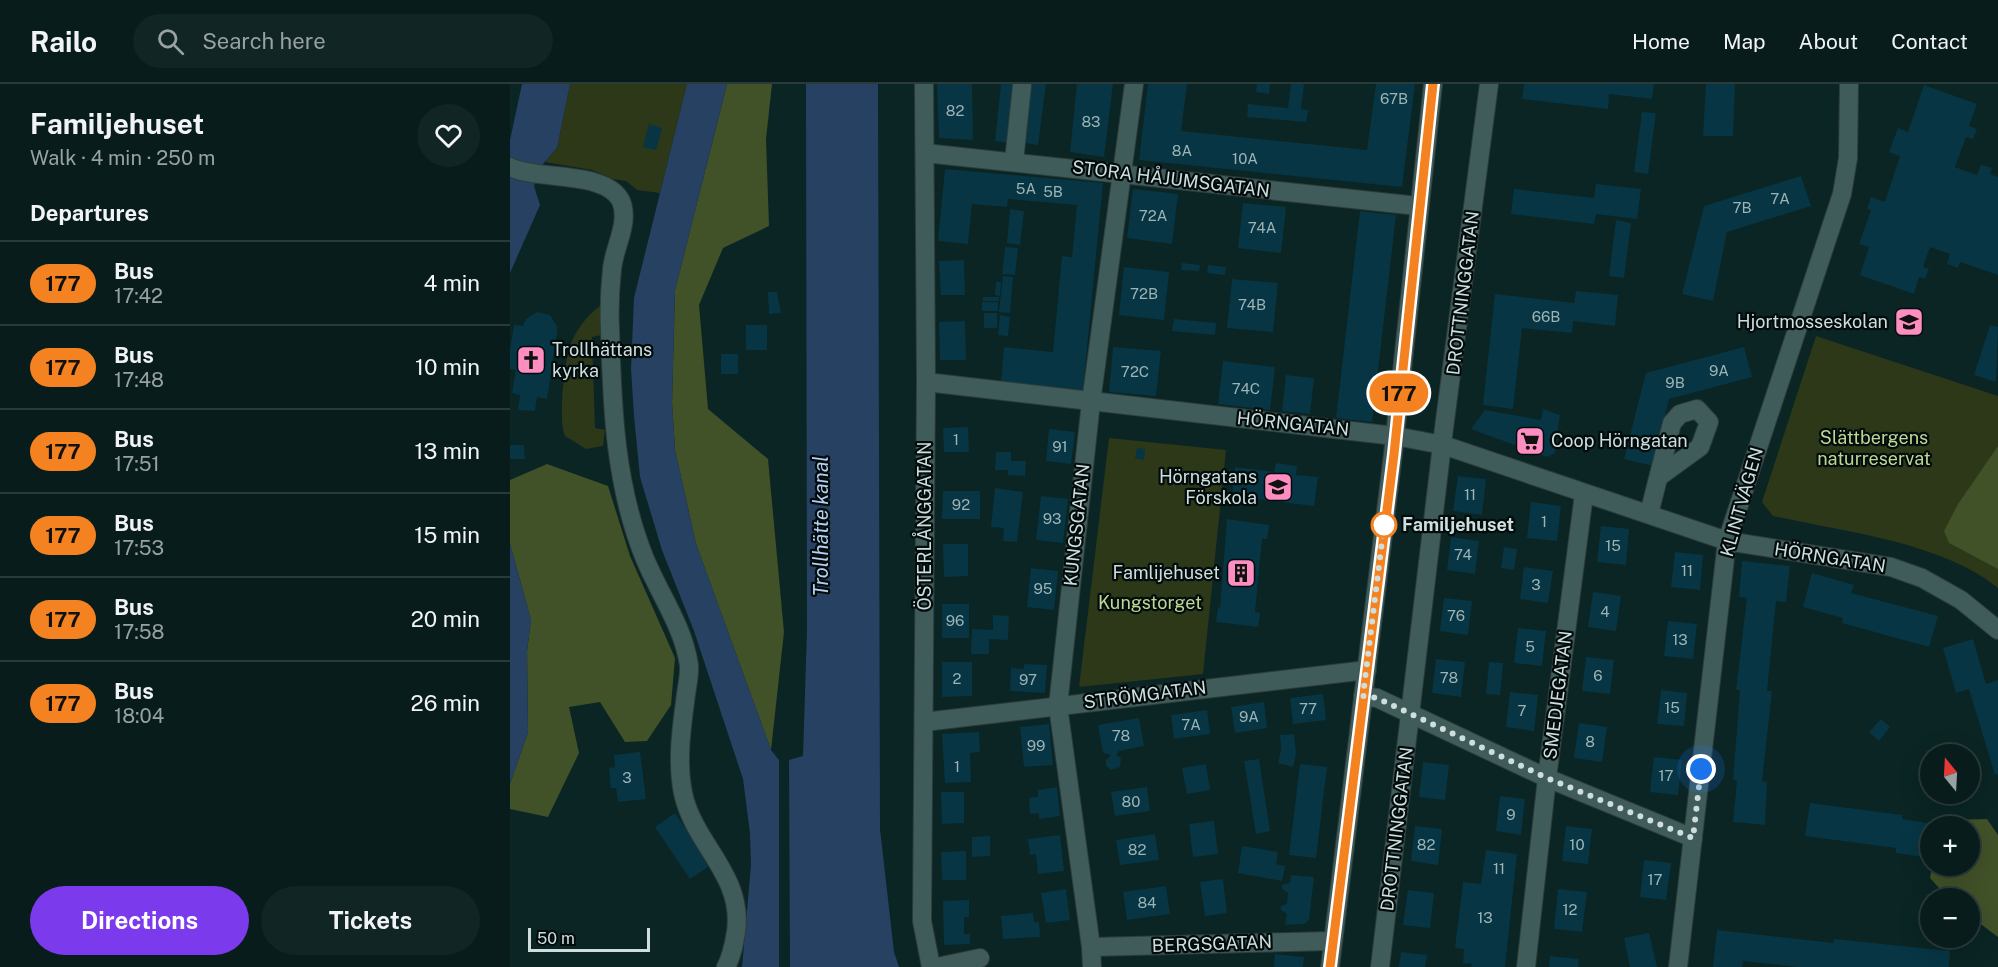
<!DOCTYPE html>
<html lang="en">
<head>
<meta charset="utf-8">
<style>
  :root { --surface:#081c1b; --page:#112524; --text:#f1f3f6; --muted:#98a1a3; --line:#293a3a; --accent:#7c3aed }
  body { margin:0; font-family:"Public Sans",sans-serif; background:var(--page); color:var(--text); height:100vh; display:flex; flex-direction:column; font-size:22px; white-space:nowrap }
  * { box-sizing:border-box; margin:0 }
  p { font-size:20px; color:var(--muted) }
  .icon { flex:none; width:33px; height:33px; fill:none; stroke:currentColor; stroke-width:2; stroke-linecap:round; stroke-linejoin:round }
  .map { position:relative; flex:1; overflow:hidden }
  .drawer { display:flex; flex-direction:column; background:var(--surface); width:510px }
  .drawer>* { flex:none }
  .badge { padding:0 12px; border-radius:20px; font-size:21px; line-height:39px }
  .needle { width:39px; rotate:342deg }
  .buttons { position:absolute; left:1410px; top:660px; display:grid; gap:12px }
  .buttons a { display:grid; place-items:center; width:60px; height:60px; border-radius:50%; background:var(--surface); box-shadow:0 6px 24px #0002,0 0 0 2px var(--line); font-size:30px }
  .scale { position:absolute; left:18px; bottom:15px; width:122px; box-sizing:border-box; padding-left:6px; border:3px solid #cededc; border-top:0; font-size:16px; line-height:21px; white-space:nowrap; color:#cededc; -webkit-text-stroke:4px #030c0c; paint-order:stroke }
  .you { position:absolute; width:30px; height:30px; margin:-15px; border:4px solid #fff; border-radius:50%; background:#1a73e8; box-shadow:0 0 0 9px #1a73e833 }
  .map>.badge { position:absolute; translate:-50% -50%; box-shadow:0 0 0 3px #fff }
  h2 { padding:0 30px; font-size:22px; line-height:54px }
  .round { display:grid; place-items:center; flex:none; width:63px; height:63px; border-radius:32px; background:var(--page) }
  .head { display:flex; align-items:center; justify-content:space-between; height:102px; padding:0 30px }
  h1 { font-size:28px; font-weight:700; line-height:45px }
  .action { display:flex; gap:12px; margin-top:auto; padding:12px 30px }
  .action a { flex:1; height:69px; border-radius:36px; background:var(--accent); color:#fff; font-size:24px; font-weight:700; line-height:69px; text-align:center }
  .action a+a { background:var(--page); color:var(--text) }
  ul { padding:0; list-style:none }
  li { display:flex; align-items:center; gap:18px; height:84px; padding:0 30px; border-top:2px solid var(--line) }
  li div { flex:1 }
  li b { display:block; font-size:22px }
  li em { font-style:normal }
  li .badge { min-width:66px; font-weight:700; text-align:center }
  header { display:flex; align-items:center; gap:36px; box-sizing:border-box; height:84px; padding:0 30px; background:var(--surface); border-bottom:2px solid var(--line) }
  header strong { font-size:28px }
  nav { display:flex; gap:33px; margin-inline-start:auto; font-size:21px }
  .search { width:420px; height:54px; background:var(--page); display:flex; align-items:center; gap:15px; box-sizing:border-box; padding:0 21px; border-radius:33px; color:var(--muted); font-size:22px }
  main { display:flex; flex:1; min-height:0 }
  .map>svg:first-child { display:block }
  .green { fill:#2c3818 }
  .forest { fill:#415128 }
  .water { fill:#274163 }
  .building { fill:#073543 }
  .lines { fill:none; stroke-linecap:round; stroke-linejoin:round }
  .minor-casing { stroke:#2d3c3b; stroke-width:20 }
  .tertiary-casing { stroke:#2d3c3b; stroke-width:20 }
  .minor { stroke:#405c5a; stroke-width:18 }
  .tertiary { stroke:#405c5a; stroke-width:18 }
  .line-casing { stroke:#fff; stroke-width:14 }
  .line { stroke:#f58220; stroke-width:9 }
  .walk { stroke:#cededc; stroke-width:6; stroke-dasharray:0 10.8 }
  .stop-dot { fill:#fff; stroke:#f58220; stroke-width:3 }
  .labels { text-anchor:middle; stroke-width:4.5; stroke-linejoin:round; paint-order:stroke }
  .number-label { font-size:15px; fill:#9cb4b6 }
  .street-label { font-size:18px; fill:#cededc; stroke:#030c0c }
  .poi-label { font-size:18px; fill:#cededc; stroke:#030c0c; text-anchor:end }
  .park-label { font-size:18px; fill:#bdd893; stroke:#030c0c }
  .stop-label { font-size:18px; font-weight:bold; fill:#cededc; stroke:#030c0c; text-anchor:start }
  .water-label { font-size:20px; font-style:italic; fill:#b5d0f3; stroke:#030c0c }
</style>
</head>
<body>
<header>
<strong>Railo</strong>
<div class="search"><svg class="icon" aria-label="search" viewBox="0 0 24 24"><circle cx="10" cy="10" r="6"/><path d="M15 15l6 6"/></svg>Search here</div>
<nav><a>Home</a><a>Map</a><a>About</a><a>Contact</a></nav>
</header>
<main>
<section class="drawer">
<div class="head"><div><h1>Familjehuset</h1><p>Walk · 4 min · 250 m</p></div><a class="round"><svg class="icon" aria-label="heart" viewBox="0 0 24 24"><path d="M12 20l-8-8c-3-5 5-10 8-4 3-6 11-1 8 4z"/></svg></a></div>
<h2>Departures</h2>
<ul>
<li><span class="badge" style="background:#f58220;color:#111">177</span><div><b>Bus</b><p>17:42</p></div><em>4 min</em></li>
<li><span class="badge" style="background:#f58220;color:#111">177</span><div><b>Bus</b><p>17:48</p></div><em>10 min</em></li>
<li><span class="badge" style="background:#f58220;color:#111">177</span><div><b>Bus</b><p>17:51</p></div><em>13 min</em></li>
<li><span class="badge" style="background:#f58220;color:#111">177</span><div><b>Bus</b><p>17:53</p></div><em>15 min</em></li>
<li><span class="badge" style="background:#f58220;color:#111">177</span><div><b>Bus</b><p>17:58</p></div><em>20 min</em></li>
<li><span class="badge" style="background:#f58220;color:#111">177</span><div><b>Bus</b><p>18:04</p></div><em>26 min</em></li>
</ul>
<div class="action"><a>Directions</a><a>Tickets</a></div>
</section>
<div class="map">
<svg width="1488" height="883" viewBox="0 0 1488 883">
  <rect width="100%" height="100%" fill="#0a2524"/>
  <g class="green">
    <polygon points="60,0 177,0 150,109 127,106 116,97 103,95 82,86 35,78 47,64"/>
    <path d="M92,221v30l-10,2 3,91 10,2 -2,16 -17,3 -21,-13c-7,-16 -1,-72 5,-90 5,-14 18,-33 32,-41z"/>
    <path d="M1306,252l182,60v192c-57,-46 -154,-56 -225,-72l-11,-14z"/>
    <polygon points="599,354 716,366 693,590 569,603"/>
  </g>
  <g class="forest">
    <polygon points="217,0 262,0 256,55 259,142 213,164 189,221 198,325 258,375 274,548 261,666 186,460 165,366 162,319 165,206"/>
    <polygon points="1488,362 1488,485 1439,459 1434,447 1448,420"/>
    <polygon points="37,380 98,402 120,472 165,574 161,621 137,657 115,658 90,618 59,623 69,669 38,733 0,725 0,700 18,648 17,567 21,536 0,460 0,396"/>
    <polygon points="1477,735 1488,751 1488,853 1460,832 1460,814 1438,814 1420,794 1422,782 1460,782 1460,742 1440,742 1441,736"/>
  </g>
  <g class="water">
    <polygon points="12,0 60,0 47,64 33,80 24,102 30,121 0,189 0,56"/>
    <polygon points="177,0 217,0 165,206 162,319 165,366 186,460 261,666 269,676 269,883 232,883 241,781 240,749 233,695 184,547 152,466 130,393 124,332 121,285 124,214"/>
    <polygon points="296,0 368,0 370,745 384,868 389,883 280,883 279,676 293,672 297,547"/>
    <polygon points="0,460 21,536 17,567 18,648 0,700"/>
  </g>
  <g class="building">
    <polygon points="427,0 462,0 463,56 429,54"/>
    <polygon points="491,0 505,0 499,59 485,57"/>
    <polygon points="522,0 536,0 528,61 515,59"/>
    <polygon points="567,0 603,0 594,73 560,68"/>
    <polygon points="638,0 677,0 671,47 857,66 866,0 905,0 892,103 629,76"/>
    <polygon points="747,0 760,0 759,10 746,8"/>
    <polygon points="781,0 794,0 791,25 798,26 796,38 737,33 738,20 778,24"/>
    <polygon points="1014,0 1144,0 1142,15 1099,10 1098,25 1012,15"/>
    <polygon points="1196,0 1225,0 1223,52 1193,52"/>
    <polygon points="1414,1 1467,20 1459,42 1467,45 1463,55 1456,53 1445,83 1467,91 1471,81 1482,84 1480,90 1488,93 1488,191 1450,178 1448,184 1437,180 1440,170 1420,163 1413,183 1419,185 1415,195 1409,193 1404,210 1350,191 1359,163 1349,160 1361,126 1357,125 1361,113 1375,118 1390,72 1379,68 1388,44 1398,48"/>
    <polygon points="1132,28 1146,29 1138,90 1124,88"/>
    <polygon points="139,40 152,44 146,66 133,63"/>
    <polygon points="435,85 593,99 573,306 491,298 494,263 543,268 552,172 562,173 567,121 498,115 497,123 462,120 458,160 428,157"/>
    <polygon points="1291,92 1301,122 1217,148 1203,217 1172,210 1194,122"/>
    <polygon points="1086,100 1131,105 1127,135 1086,130 1084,140 1001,130 1004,105 1084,114"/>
    <polygon points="623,105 668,110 662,160 617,154"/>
    <polygon points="733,119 776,123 771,169 728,164"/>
    <polygon points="500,125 514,127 510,161 497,159"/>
    <polygon points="850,127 886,131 862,338 826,334"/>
    <polygon points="1106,136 1121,139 1114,194 1099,192"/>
    <polygon points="495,163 508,164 505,191 492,190"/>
    <polygon points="454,176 455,211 431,211 429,177"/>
    <polygon points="672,179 690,181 689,187 671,186"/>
    <polygon points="698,181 716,183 715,191 697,189"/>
    <polygon points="614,183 659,188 654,236 609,231"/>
    <polygon points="493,192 503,193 500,229 489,228"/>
    <polygon points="722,195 768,199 763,248 717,244"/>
    <polygon points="486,198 491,198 490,212 485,211"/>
    <polygon points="1066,207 1108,211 1105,242 1063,237 1062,249 1012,244 1003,325 973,321 985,210 1064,219"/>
    <polygon points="258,208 267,208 271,229 259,230"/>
    <rect x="473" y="213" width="16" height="4"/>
    <rect x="472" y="218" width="16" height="9"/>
    <polygon points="27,228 40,231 47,242 47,249 37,315 27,313 25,327 8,326 10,311 2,309 6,286 0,285 0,266 4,241 13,242 16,235"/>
    <rect x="474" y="229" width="13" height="15"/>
    <polygon points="490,231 500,233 498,252 488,251"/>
    <polygon points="664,235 706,239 705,251 662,247"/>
    <polygon points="455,237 456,276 430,276 429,238"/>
    <rect x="236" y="241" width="21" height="25"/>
    <polygon points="1480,241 1488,243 1486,298 1464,291"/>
    <polygon points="603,263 651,267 646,312 599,308"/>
    <polygon points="1234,263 1242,293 1159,315 1143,382 1114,375 1136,289"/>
    <rect x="211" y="270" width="17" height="20"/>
    <polygon points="713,277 765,283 760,326 708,320"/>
    <polygon points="776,291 804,294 800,330 772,327"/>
    <polygon points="1033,325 1050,331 1045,369 1037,373 961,345 975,326 1031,336"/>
    <polygon points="458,343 459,368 434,368 433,344"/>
    <polygon points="539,345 565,348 561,380 536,377"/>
    <polygon points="0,361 14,361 15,375 0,375"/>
    <polygon points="627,364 635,365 634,376 625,374"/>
    <polygon points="486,368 501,368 501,377 516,377 515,392 498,391 498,386 485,386"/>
    <polygon points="766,379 787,382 786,391 808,393 804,422 722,412 725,383 764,388"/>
    <polygon points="948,392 976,395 972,431 943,427"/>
    <polygon points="485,404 513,408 507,458 493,457 494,444 481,443"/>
    <polygon points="433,407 470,407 470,435 432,435"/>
    <polygon points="531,412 558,415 553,459 526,456"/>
    <polygon points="1021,418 1051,422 1047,457 1017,454"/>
    <polygon points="717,435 759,441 757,455 752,455 745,528 750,529 748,543 706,538 708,523 710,524"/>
    <polygon points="1091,442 1119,445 1116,481 1087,478"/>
    <polygon points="941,453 969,457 965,490 937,486"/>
    <polygon points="433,460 458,460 458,492 434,493"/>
    <polygon points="994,463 1007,465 1004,486 991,484"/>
    <polygon points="1165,468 1193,471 1190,506 1161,503"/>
    <polygon points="1232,477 1280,482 1276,518 1266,517 1257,607 1262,607 1252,697 1257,698 1255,741 1223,738 1227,697 1223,696 1230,606 1226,606 1237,514 1229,513"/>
    <polygon points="1014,483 1043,487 1038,519 1010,515"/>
    <polygon points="521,484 548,487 544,526 517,523"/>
    <polygon points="1302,489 1344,501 1341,509 1428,532 1419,563 1332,539 1333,534 1293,523"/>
    <polygon points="1083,508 1111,512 1106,547 1078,543"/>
    <polygon points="934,514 962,517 958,551 930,547"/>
    <rect x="432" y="520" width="27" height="34"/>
    <polygon points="483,531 499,532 498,556 479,555 479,570 461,570 462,545 483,546"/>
    <polygon points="1158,537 1187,540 1183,575 1154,572"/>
    <polygon points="1008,544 1036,547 1032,582 1004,579"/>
    <polygon points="1463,555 1476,600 1488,596 1488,690 1485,691 1459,605 1446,609 1433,564"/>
    <polygon points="1076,573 1104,576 1100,610 1072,607"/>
    <polygon points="926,575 955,578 951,613 922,609"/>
    <polygon points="432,578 462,578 462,612 432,613"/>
    <polygon points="979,578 993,579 990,611 976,610"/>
    <polygon points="514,580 537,581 535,609 500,607 501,584 514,585"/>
    <polygon points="1151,606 1177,609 1174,642 1147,640"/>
    <polygon points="1000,608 1028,611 1024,647 996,643"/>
    <polygon points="813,610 816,636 783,640 780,614"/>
    <polygon points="754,618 757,644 725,649 721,623"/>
    <polygon points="697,626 700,650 664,655 661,631"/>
    <polygon points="629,634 634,662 609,667 606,671 611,674 610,683 601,686 596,682 596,676 601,671 593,669 588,641"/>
    <polygon points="1371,635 1380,643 1369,657 1359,648"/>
    <polygon points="1069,639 1097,643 1092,678 1064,674"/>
    <polygon points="539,640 543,681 514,683 510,643"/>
    <polygon points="469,648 470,668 460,669 461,698 435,699 432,650"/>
    <polygon points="784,650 786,669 783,683 768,679 771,665 770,651"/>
    <polygon points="130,668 136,715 108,718 106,704 101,704 99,684 105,683 104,671"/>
    <polygon points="1144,673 1172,676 1168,711 1140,708"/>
    <polygon points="749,675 760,747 746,750 734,677"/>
    <polygon points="913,678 939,681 935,716 909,713"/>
    <polygon points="696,680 700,706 677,710 672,684"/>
    <polygon points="790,680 817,683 806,774 779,771"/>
    <polygon points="547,703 550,732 529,735 529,729 520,730 519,714 528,713 528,706"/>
    <polygon points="637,703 640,727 605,732 601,708"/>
    <polygon points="431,708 454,708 454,739 432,740"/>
    <polygon points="990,712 1015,715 1011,751 986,747"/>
    <polygon points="1300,719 1392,731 1392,735 1434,742 1420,742 1420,774 1386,769 1386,764 1295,752"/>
    <polygon points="165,729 201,781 180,795 145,743"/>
    <polygon points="704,737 708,770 683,773 679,740"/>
    <polygon points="905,742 932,745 928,781 901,777"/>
    <polygon points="1056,742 1082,745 1078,780 1052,777"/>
    <polygon points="645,750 649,776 610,781 606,756"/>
    <polygon points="550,751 554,787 528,790 526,770 520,771 518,755"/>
    <polygon points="480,752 480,772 462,773 462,753"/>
    <polygon points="732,762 768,768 766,780 775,782 772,797 728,789"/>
    <polygon points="976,766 1007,770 995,883 961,883 962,880 953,879 954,865 945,864 953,798 971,800"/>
    <polygon points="456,767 456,796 432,796 431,768"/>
    <polygon points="1134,776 1161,779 1156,816 1130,813"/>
    <polygon points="781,791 804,793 799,836 794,840 775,841 777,830 770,825 771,822 777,820 778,809 772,805 772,801 780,799"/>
    <polygon points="713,795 717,829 695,832 690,798"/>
    <polygon points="656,802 660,830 617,836 613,808"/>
    <polygon points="556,805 560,836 536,839 531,809"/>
    <polygon points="1048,805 1077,808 1072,848 1044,845"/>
    <polygon points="898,806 924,809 920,844 893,841"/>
    <polygon points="459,816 459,833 454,833 454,850 460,850 460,860 434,861 433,817"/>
    <polygon points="523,829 524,838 529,838 530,853 493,855 491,832"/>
    <polygon points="1207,846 1324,859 1324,855 1440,867 1439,883 1287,883 1233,877 1232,883 1203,883"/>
    <polygon points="1139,849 1147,883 1120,883 1114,854"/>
    <polygon points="891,868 917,871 915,883 889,883"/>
    <polygon points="765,870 794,873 793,883 764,883"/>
    <polygon points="1040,872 1069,875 1068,883 1039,883"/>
  </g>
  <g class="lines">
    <g class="minor-casing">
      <g id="minor">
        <polyline points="414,0 416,298 412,837 421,883"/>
        <polyline points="415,69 908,122"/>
        <polyline points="504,77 512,2"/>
        <path d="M0,83c28,14 96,3 111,34 9,22 -7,46 -9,68 -2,19 -3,40 -2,60 2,78 5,157 35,230 15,36 38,67 44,106 1,11 -3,25 -4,37 -4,30 -8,61 -2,91 11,52 61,82 53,139 -2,12 -4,24 -10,35"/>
        <polyline points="416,298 885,352 933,361 1217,457 1381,483 1412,494 1451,516 1488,546"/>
        <polyline points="1139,430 1162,339 1170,330 1187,325 1199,338 1190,363 1150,392"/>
        <polyline points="853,612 867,614 1037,694 1183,754"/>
        <polyline points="414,638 857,586"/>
        <polyline points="581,863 822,857"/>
        <polyline points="427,883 470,874"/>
        <polyline points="582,883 581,863 548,622 581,318 624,0"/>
        <polyline points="870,883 934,344 979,0"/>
        <polyline points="1016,883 1037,694 1074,410"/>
        <polyline points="1168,883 1217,457 1332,110 1338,74 1339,0"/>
      </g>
    </g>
    <g class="tertiary-casing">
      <polyline id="tertiary" points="820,883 883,370 923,0"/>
    </g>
    <use href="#minor" class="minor"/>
    <use href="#tertiary" class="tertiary"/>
  </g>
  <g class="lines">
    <g class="line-casing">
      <polyline id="line" points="820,883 884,370 923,0"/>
    </g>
    <use href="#line" class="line"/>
    <polyline class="walk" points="874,441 853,612 867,614 1037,694 1183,754 1191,685"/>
  </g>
  <defs>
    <g id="school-square" transform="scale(1.5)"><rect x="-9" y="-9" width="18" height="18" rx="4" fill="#fd8ebf" stroke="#030c0c"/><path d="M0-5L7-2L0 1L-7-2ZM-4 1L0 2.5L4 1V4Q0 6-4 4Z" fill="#111"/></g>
    <g id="church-square" transform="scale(1.5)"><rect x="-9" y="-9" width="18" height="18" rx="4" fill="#fd8ebf" stroke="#030c0c"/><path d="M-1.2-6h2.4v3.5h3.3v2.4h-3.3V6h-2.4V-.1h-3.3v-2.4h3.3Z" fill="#111"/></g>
    <g id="supermarket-square" transform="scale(1.5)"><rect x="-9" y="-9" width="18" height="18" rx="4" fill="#fd8ebf" stroke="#030c0c"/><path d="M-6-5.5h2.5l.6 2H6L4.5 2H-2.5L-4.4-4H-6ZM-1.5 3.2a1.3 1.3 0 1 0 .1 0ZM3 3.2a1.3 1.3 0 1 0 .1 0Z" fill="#111"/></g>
    <g id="building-square" transform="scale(1.5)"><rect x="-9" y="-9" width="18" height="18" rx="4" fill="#fd8ebf" stroke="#030c0c"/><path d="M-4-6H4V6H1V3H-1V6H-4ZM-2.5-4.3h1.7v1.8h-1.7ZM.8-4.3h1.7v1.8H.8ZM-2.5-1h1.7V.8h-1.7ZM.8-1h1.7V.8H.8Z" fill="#111"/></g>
  </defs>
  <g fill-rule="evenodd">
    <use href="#school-square" x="1399" y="238"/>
    <use href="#church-square" x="21" y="276"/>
    <use href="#supermarket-square" x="1020" y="357"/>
    <use href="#school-square" x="768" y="403"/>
    <use href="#building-square" x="731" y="489"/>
  </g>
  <circle class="stop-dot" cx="874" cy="441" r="12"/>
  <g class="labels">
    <g class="number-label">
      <text x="884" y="20">67B</text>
      <text x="445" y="32">82</text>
      <text x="581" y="43">83</text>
      <text x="672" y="72">8A</text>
      <text x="735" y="80">10A</text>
      <text x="516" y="110">5A</text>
      <text x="543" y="113">5B</text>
      <text x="1270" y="120">7A</text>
      <text x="1232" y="129">7B</text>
      <text x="643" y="137">72A</text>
      <text x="752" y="149">74A</text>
      <text x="634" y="215">72B</text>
      <text x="742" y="226">74B</text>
      <text x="1036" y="238">66B</text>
      <text x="1209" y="292">9A</text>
      <text x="625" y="293">72C</text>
      <text x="1165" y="304">9B</text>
      <text x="736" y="310">74C</text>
      <text x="446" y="361">1</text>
      <text x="550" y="368">91</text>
      <text x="960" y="416">11</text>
      <text x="451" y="426">92</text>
      <text x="542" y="440">93</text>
      <text x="1034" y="443">1</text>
      <text x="1103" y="467">15</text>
      <text x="953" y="476">74</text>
      <text x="1177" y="492">11</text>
      <text x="1026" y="506">3</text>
      <text x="533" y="510">95</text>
      <text x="1095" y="533">4</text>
      <text x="946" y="537">76</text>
      <text x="445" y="542">96</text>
      <text x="1170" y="561">13</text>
      <text x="1020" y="568">5</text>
      <text x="1088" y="597">6</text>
      <text x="939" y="599">78</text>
      <text x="447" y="600">2</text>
      <text x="518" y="601">97</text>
      <text x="1162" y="629">15</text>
      <text x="798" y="630">77</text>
      <text x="1012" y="632">7</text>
      <text x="739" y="638">9A</text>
      <text x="681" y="646">7A</text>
      <text x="611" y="657">78</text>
      <text x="1080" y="663">8</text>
      <text x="526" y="667">99</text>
      <text x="447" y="688">1</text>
      <text x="1156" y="697">17</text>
      <text x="117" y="699">3</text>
      <text x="621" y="723">80</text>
      <text x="1001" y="736">9</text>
      <text x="916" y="766">82</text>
      <text x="1067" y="766">10</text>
      <text x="627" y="771">82</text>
      <text x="989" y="790">11</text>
      <text x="1145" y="801">17</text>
      <text x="637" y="824">84</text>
      <text x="1060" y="831">12</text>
      <text x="975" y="839">13</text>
    </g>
    <g class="street-label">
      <text transform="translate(661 95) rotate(7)" y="6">STORA HÅJUMSGATAN</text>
      <text transform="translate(953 209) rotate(-83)" y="6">DROTTNINGGATAN</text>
      <text transform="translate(783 340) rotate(6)" y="6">HÖRNGATAN</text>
      <text transform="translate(1232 418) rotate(-74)" y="6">KLINTVÄGEN</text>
      <text transform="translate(567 441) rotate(-84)" y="6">KUNGSGATAN</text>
      <text transform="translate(415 442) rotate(-90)" y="6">ÖSTERLÅNGGATAN</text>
      <text transform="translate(1320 474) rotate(9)" y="6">HÖRNGATAN</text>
      <text transform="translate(635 611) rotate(-7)" y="6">STRÖMGATAN</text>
      <text transform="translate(1048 611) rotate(-83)" y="6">SMEDJEGATAN</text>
      <text transform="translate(887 745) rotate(-83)" y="6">DROTTNINGGATAN</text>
      <text transform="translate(702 860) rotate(-2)" y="6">BERGSGATAN</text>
    </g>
    <g class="poi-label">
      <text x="1378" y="244">Hjortmosseskolan</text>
      <text x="42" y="272" text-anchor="start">Trollhättans<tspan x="42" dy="21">kyrka</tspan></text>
      <text x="1041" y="363" text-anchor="start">Coop Hörngatan</text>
      <text x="747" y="399">Hörngatans<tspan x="747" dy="21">Förskola</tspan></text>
      <text x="710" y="495">Famlijehuset</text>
    </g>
    <g class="park-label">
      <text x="1364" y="360">Slättbergens<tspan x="1364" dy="21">naturreservat</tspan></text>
      <text x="640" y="525">Kungstorget</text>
    </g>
    <g class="stop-label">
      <text x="892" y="447">Familjehuset</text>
    </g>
    <g class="water-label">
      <text transform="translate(311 442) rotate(-90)" y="7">Trollhätte kanal</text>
    </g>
  </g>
</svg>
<div class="buttons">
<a><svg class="needle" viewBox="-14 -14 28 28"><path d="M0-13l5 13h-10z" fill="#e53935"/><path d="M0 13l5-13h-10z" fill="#98a1a3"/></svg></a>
<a>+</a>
<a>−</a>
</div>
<div class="scale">50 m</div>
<div class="you" style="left:1191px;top:685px"></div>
<b class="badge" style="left:889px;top:309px;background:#f58220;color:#111">177</b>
</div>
</main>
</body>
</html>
